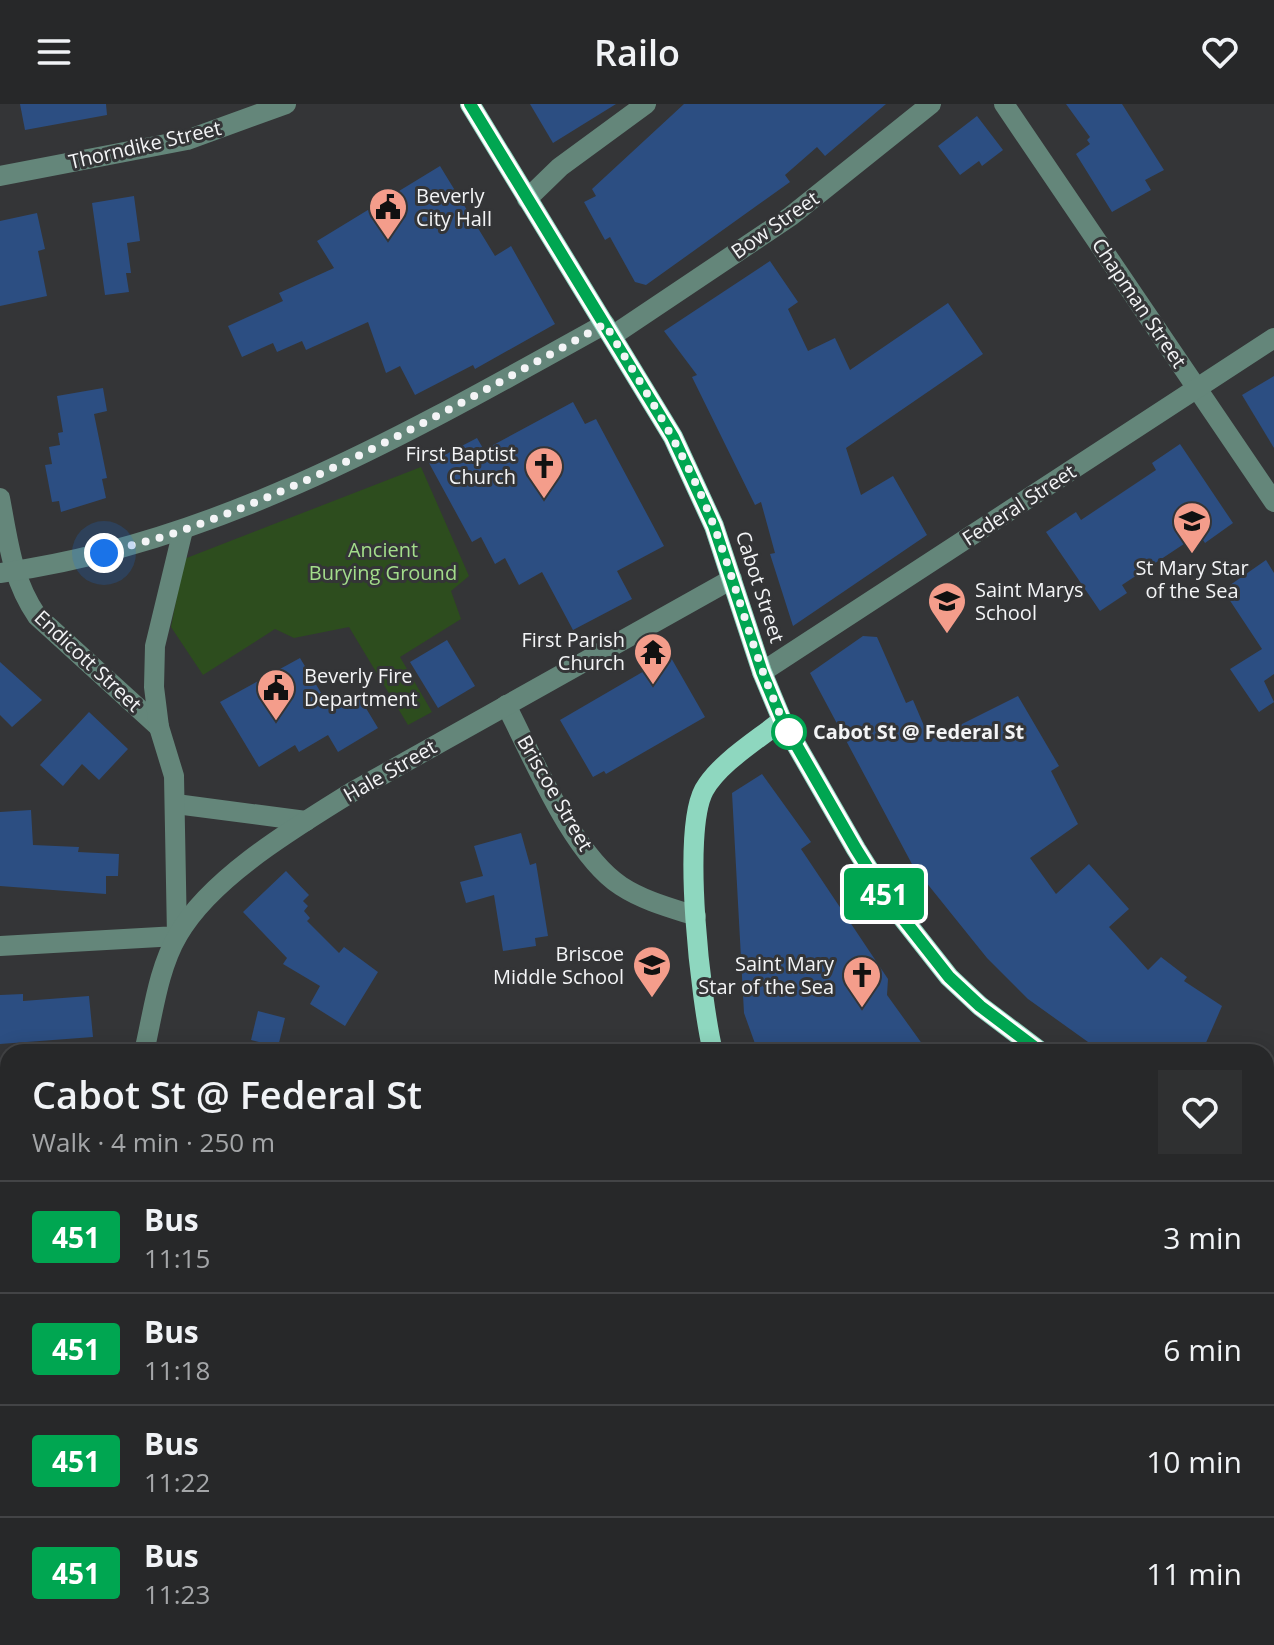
<!DOCTYPE html>
<html lang="en">
<head>
<meta charset="utf-8">
<style>
  :root { --surface:#272829; --page:#2f3031; --text:#f1f3f6; --muted:#a4a6a8; --line:#434446 }
  body { margin:0; font-family:"Open Sans",sans-serif; background:var(--page); color:var(--text); height:100vh; display:flex; flex-direction:column; font-size:30px; white-space:nowrap }
  * { box-sizing:border-box; margin:0 }
  p { font-size:26px; color:var(--muted) }
  .icon { flex:none; width:44px; height:44px; fill:none; stroke:currentColor; stroke-width:2; stroke-linecap:round; stroke-linejoin:round }
  .map { position:relative; flex:1; overflow:hidden }
  .details { position:absolute; left:0px; top:940px; width:1274px; height:602px; display:flex; flex-direction:column; background:var(--surface); border-radius:24px 24px 0 0; box-shadow:0 4px 20px #0003,0 0 0 2px var(--line) }
  .details>* { flex:none }
  .badge { padding:0 16px; border-radius:6px; font-size:28px; line-height:52px }
  .you { position:absolute; width:40px; height:40px; margin:-20px; border:6px solid #fff; border-radius:50%; background:#1a73e8; box-shadow:0 0 0 12px #1a73e833 }
  .map>.badge { position:absolute; translate:-50% -50%; box-shadow:0 0 0 4px #fff }
  .round { display:grid; place-items:center; flex:none; width:84px; height:84px; border-radius:0px; background:var(--page) }
  .headline { display:flex; align-items:center; justify-content:space-between; height:136px; padding:0 32px }
  h1 { font-size:38px; font-weight:600; line-height:60px }
  ul { padding:0; list-style:none }
  li { display:flex; align-items:center; gap:24px; height:112px; padding:0 32px; border-top:2px solid var(--line) }
  li div { flex:1 }
  li b { display:block; font-size:30px }
  li em { font-style:normal }
  li .badge { min-width:88px; font-weight:700; text-align:center }
  header { display:flex; justify-content:space-between; align-items:center; height:104px; padding:0 32px; background:var(--surface); font-size:36px; font-weight:600 }
  .map>svg:first-child { display:block }
  .green { fill:#2d4d1e }
  .building { fill:#2c4e82 }
  .lines { fill:none; stroke-linecap:round; stroke-linejoin:round }
  .minor { stroke:#64867a; stroke-width:20 }
  .major { stroke:#8ed7bf; stroke-width:20 }
  .line-casing { stroke:#fff; stroke-width:18 }
  .line { stroke:#00a651; stroke-width:12 }
  .walk { stroke:#f3f4f6; stroke-width:8; stroke-dasharray:0 14.4 }
  .stop-dot { fill:#fff; stroke:#00a651; stroke-width:4 }
  .labels { text-anchor:middle; stroke-width:6; stroke-linejoin:round; paint-order:stroke }
  .street-label { font-size:20px; fill:#f3f4f6; stroke:#343537 }
  .poi-label { font-size:20px; fill:#f3f4f6; stroke:#343537; text-anchor:end }
  .park-label { font-size:20px; fill:#a3dd8b; stroke:#343537 }
  .stop-label { font-size:20px; font-weight:bold; fill:#f3f4f6; stroke:#343537; text-anchor:start }
</style>
</head>
<body>
<header><svg class="icon" aria-label="menu" viewBox="0 0 24 24"><path d="M4 6h16M4 12h16M4 18h16"/></svg>Railo<svg class="icon" aria-label="heart" viewBox="0 0 24 24"><path d="M12 20l-8-8c-3-5 5-10 8-4 3-6 11-1 8 4z"/></svg></header>
<div class="map">
<svg width="1274" height="1541" viewBox="0 0 1274 1541">
  <rect width="100%" height="100%" fill="#343537"/>
  <g class="green">
    <polygon points="421,363 469,472 451,487 461,515 400,553 432,608 408,621 349,523 294,534 275,525 203,571 171,523 184,455"/>
    <polygon points="727,1534 922,1534 925,1541 712,1541"/>
  </g>
  <g class="building">
    <polygon points="20,0 106,0 107,11 25,26"/>
    <polygon points="530,0 616,0 553,39"/>
    <polygon points="684,0 886,0 825,52 817,43 785,71 790,78 646,181 635,178 610,133 605,136 584,98 596,92 592,85"/>
    <polygon points="1066,0 1122,0 1164,66 1145,76 1151,86 1112,108 1076,50 1090,40 1087,36 1090,33"/>
    <polygon points="977,12 1003,46 982,62 979,57 960,71 938,42"/>
    <polygon points="440,62 495,152 511,142 555,220 475,265 473,261 415,291 400,262 386,269 368,218 306,246 302,237 277,248 273,239 242,253 228,222 283,197 279,189 334,164 317,137"/>
    <polygon points="134,92 140,137 127,139 131,169 126,169 129,188 105,191 92,99"/>
    <polygon points="37,109 45,145 38,147 47,192 0,202 0,117"/>
    <polygon points="770,157 798,198 788,205 808,247 835,234 850,266 948,199 983,250 846,344 861,391 893,372 927,431 793,522 770,450 775,449 761,398 755,401 692,273 697,271 664,227"/>
    <polygon points="1274,272 1274,344 1242,291"/>
    <polygon points="103,284 107,307 94,310 107,374 102,375 106,394 61,408 59,397 52,398 45,361 52,360 49,343 60,341 58,329 63,328 57,292"/>
    <polygon points="573,298 585,320 596,315 664,442 617,467 632,495 573,526 542,468 519,481 505,454 495,460 481,433 472,438 429,359 477,334 484,346"/>
    <polygon points="1180,340 1233,419 1205,439 1199,430 1122,481 1127,489 1100,507 1046,428 1076,408 1081,416 1156,366 1152,359"/>
    <polygon points="1266,456 1274,469 1274,570 1264,577 1274,598 1259,608 1230,565 1262,545 1223,486"/>
    <polygon points="863,532 877,533 906,599 913,596 930,636 1018,592 1059,662 1051,667 1078,720 1030,754 1056,790 1089,760 1129,805 1109,823 1148,866 1161,853 1187,873 1184,877 1222,902 1202,948 1102,948 1028,895 987,854 913,762 810,569"/>
    <polygon points="447,536 475,582 438,604 410,558"/>
    <polygon points="670,552 705,613 606,670 604,667 593,673 560,616"/>
    <polygon points="300,554 332,607 358,591 378,624 338,648 328,631 299,648 295,641 259,663 220,598"/>
    <polygon points="0,558 42,596 12,623 0,611"/>
    <polygon points="89,608 128,645 99,676 82,660 63,682 40,661"/>
    <polygon points="762,670 811,738 801,745 888,875 887,891 928,948 758,948 744,909 732,689"/>
    <polygon points="31,706 33,741 79,743 78,748 119,750 118,772 106,772 106,790 0,782 0,708"/>
    <polygon points="521,729 530,761 536,759 548,832 535,834 536,842 503,847 494,791 466,799 460,778 483,772 474,742"/>
    <polygon points="286,767 309,791 303,797 308,802 304,807 310,814 307,817 339,849 344,843 378,868 345,922 310,900 320,882 283,860 287,854 243,808"/>
    <polygon points="23,890 23,897 89,892 93,933 0,940 0,891"/>
    <polygon points="258,907 285,914 278,943 251,936"/>
  </g>
  <g class="lines">
    <g class="minor">
      <polyline points="1004,0 1274,398"/>
      <polyline points="0,72 187,36 286,0"/>
      <polyline points="527,95 560,63 646,0"/>
      <polyline points="612,232 791,112 931,0"/>
      <path d="M0,394c8,42 12,82 37,118l122,111"/>
      <path d="M0,469c220,-30 414,-143 605,-249"/>
      <polyline points="762,568 1274,234"/>
      <path d="M506,601c27,52 66,149 115,181 23,15 50,22 75,30"/>
      <polyline points="176,700 306,717"/>
      <polyline points="0,842 177,832 174,672 159,623 154,583 155,542 183,426"/>
      <path d="M144,948c9,-38 14,-83 34,-117 33,-58 118,-108 174,-143l380,-213"/>
      <polyline points="0,1167 8,1167"/>
      <polyline points="1266,1182 1274,1175"/>
      <polyline points="0,1460 8,1459"/>
      <polyline points="50,1541 51,1534"/>
    </g>
    <g class="major">
      <polyline points="470,0 673,333 714,422 762,568 782,616 856,745 886,793 949,873 980,902 1041,948"/>
      <path d="M713,948c-12,-50 -32,-219 -9,-262 16,-28 54,-50 78,-70"/>
      <polyline points="1266,1064 1274,1067"/>
      <polyline points="925,1534 929,1541"/>
    </g>
  </g>
  <g class="lines">
    <g class="line-casing">
      <polyline id="line" points="470,0 673,333 714,422 762,568 782,616 856,745 886,793 949,873 980,902 1041,948"/>
    </g>
    <use href="#line" class="line"/>
    <path class="walk" d="M104,449c27,-8 55,-14 82,-24 147,-52 283,-130 419,-205 40,67 83,132 110,205 26,69 42,142 76,208l-2,-5"/>
  </g>
  <defs>
    <g id="civic-pin" transform="scale(2)"><path d="M0 17L-7.5 6A9.5 9.5 0 1 1 7.5 6Z" fill="#f49d8b" stroke="#343537"/><path d="M-.6-6.5H3V-4.5H.6V-3L4-1V1h2V6H-6V1h2V-1L-.6-3ZM-1.2 2.5V6h2.4V2.5Z" fill="#111"/></g>
    <g id="church-pin" transform="scale(2)"><path d="M0 17L-7.5 6A9.5 9.5 0 1 1 7.5 6Z" fill="#f49d8b" stroke="#343537"/><path d="M-1.2-6h2.4v3.5h3.3v2.4h-3.3V6h-2.4V-.1h-3.3v-2.4h3.3Z" fill="#111"/></g>
    <g id="school-pin" transform="scale(2)"><path d="M0 17L-7.5 6A9.5 9.5 0 1 1 7.5 6Z" fill="#f49d8b" stroke="#343537"/><path d="M0-5L7-2L0 1L-7-2ZM-4 1L0 2.5L4 1V4Q0 6-4 4Z" fill="#111"/></g>
    <g id="temple-pin" transform="scale(2)"><path d="M0 17L-7.5 6A9.5 9.5 0 1 1 7.5 6Z" fill="#f49d8b" stroke="#343537"/><path d="M0-6L5-2H3V0L6.5 2.5H4V6H1.5V3h-3V6H-4V2.5H-6.5L-3 0V-2H-5Z" fill="#111"/></g>
  </defs>
  <g fill-rule="evenodd">
    <use href="#civic-pin" x="388" y="103"/>
    <use href="#church-pin" x="544" y="362"/>
    <use href="#school-pin" x="1192" y="417"/>
    <use href="#school-pin" x="947" y="497"/>
    <use href="#temple-pin" x="653" y="548"/>
    <use href="#civic-pin" x="276" y="584"/>
    <use href="#school-pin" x="652" y="861"/>
    <use href="#church-pin" x="862" y="871"/>
  </g>
  <circle class="stop-dot" cx="789" cy="628" r="16"/>
  <g class="labels">
    <g class="street-label">
      <text transform="translate(145 41) rotate(-13)" y="7">Thorndike Street</text>
      <text transform="translate(775 121) rotate(-35)" y="7">Bow Street</text>
      <text transform="translate(1139 199) rotate(56)" y="7">Chapman Street</text>
      <text transform="translate(1019 401) rotate(-33)" y="7">Federal Street</text>
      <text transform="translate(760 483) rotate(72)" y="7">Cabot Street</text>
      <text transform="translate(88 557) rotate(43)" y="7">Endicott Street</text>
      <text transform="translate(390 667) rotate(-30)" y="7">Hale Street</text>
      <text transform="translate(555 689) rotate(60)" y="7">Briscoe Street</text>
    </g>
    <g class="poi-label">
      <text x="416" y="99" text-anchor="start">Beverly<tspan x="416" dy="23">City Hall</tspan></text>
      <text x="516" y="357">First Baptist<tspan x="516" dy="23">Church</tspan></text>
      <text x="1192" y="471" text-anchor="middle">St Mary Star<tspan x="1192" dy="23">of the Sea</tspan></text>
      <text x="975" y="493" text-anchor="start">Saint Marys<tspan x="975" dy="23">School</tspan></text>
      <text x="625" y="543">First Parish<tspan x="625" dy="23">Church</tspan></text>
      <text x="304" y="579" text-anchor="start">Beverly Fire<tspan x="304" dy="23">Department</tspan></text>
      <text x="624" y="857">Briscoe<tspan x="624" dy="23">Middle School</tspan></text>
      <text x="834" y="867">Saint Mary<tspan x="834" dy="23">Star of the Sea</tspan></text>
    </g>
    <g class="park-label">
      <text x="383" y="453">Ancient<tspan x="383" dy="23">Burying Ground</tspan></text>
    </g>
    <g class="stop-label">
      <text x="813" y="635">Cabot St @ Federal St</text>
    </g>
  </g>
</svg>
<div class="you" style="left:104px;top:449px"></div>
<b class="badge" style="left:884px;top:790px;background:#00a651;color:#fff">451</b>
<section class="details">
<div class="headline"><div><h1>Cabot St @ Federal St</h1><p>Walk · 4 min · 250 m</p></div><a class="round"><svg class="icon" aria-label="heart" viewBox="0 0 24 24"><path d="M12 20l-8-8c-3-5 5-10 8-4 3-6 11-1 8 4z"/></svg></a></div>
<ul>
<li><span class="badge" style="background:#00a651;color:#fff">451</span><div><b>Bus</b><p>11:15</p></div><em>3 min</em></li>
<li><span class="badge" style="background:#00a651;color:#fff">451</span><div><b>Bus</b><p>11:18</p></div><em>6 min</em></li>
<li><span class="badge" style="background:#00a651;color:#fff">451</span><div><b>Bus</b><p>11:22</p></div><em>10 min</em></li>
<li><span class="badge" style="background:#00a651;color:#fff">451</span><div><b>Bus</b><p>11:23</p></div><em>11 min</em></li>
</ul>
</section>
</div>
</body>
</html>
